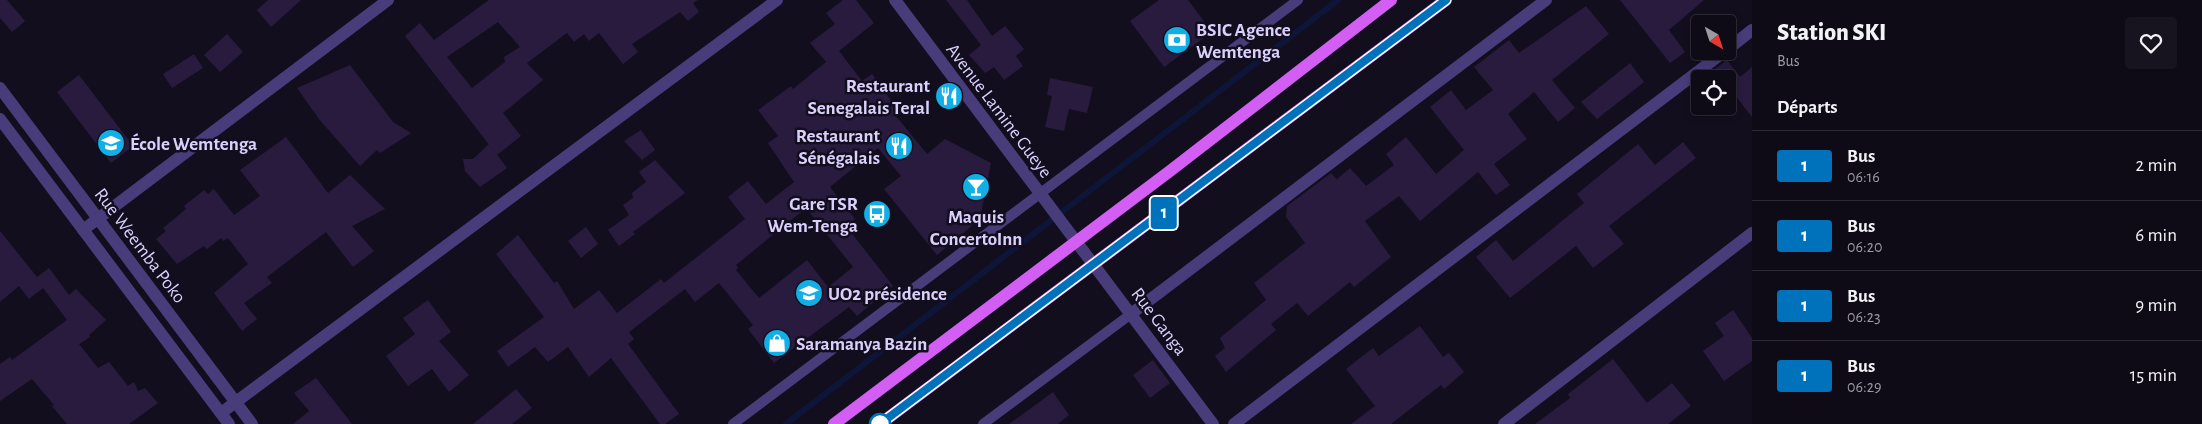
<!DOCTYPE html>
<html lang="fr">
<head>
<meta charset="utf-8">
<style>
  :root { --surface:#0e0a16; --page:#17131f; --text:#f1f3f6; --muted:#9b9aa1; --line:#2e2b35 }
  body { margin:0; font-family:"Alegreya Sans",sans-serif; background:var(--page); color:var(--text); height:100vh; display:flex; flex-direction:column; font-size:19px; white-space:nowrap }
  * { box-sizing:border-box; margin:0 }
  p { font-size:16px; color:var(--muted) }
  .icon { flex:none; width:28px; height:28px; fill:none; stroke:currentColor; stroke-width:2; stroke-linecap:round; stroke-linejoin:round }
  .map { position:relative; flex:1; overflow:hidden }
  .drawer { display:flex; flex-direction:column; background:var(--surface); width:450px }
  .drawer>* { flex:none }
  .badge { padding:0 10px; border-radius:4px; font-size:18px; line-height:32px }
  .needle { width:32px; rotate:141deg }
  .controls { position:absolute; left:1691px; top:15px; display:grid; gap:10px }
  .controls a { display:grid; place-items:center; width:45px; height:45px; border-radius:5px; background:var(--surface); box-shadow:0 2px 8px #0003,0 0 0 1px var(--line); font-size:25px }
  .map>.badge { position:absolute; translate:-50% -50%; box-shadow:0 0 0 2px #fff }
  h2 { padding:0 25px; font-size:19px; line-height:45px }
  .round { display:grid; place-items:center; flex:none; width:52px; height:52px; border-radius:5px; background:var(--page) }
  .overview { display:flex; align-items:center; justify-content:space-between; height:85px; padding:0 25px }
  h1 { font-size:24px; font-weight:800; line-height:38px }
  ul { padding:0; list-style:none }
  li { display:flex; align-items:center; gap:15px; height:70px; padding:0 25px; border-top:1px solid var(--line) }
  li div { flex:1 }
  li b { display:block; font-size:19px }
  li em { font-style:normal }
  li .badge { min-width:55px; font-weight:700; text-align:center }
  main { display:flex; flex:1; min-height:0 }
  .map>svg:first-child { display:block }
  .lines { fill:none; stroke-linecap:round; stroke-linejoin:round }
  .stream { stroke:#0d1639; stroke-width:6 }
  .building { fill:#281b3e; fill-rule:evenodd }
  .lane { stroke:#483c7a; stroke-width:10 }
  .street { stroke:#483c7a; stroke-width:12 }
  .primary { stroke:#d35ef3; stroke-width:12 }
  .line-casing { stroke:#fff; stroke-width:11 }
  .line { stroke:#0072bc; stroke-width:8 }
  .stop-dot { fill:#fff; stroke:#0072bc; stroke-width:2.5 }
  .labels { text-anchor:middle; stroke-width:5; stroke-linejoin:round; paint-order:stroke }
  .poi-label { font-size:19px; font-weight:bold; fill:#dbcffb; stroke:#130e1e; text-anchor:start }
  .street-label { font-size:19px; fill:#dbcffb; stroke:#130e1e }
</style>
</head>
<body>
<main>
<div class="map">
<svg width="1752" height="424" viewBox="0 0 1752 424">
  <rect width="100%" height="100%" fill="#130e1e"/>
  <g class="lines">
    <polyline class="stream" points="786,424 1338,0"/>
  </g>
  <g class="building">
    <polygon points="0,0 7,0 25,21 12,32 0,18"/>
    <polygon points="268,0 301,0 271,27 257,10"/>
    <path d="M489,0h209l-5,3 6,9 -11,9 -8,-9 -48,32 6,8 -15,12 -24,-31 -10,8 -5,-7 -10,8 -7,-9 -40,30 16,17 -40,33 18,23 -24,19 -92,-119 15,-13 14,17zM498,22l22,25 -16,10 1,5 -33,26 -25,-31z"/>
    <path d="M843,0h13l18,23 -35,28 23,30 10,-7 28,39 -4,3 31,38 18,-15 46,24 -11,56 -43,36 -53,-66 17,-13 -23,-28 -48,39 25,32 -9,7 47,60 -36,30 -8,-9 -75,56 -26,-34 5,-4 -34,-42 -24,19 -10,-13 -56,43 5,7 -6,5 51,70 -14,10h-5l-49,-66 -22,19 -21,-30 -20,15 -13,-15 -27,20 -11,-16 47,-34 -48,-63 22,-19 36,48 3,-2 17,28 25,-19 18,23 44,-34 3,4 81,-64 -17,-22 20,-16 18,23 28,-22 -26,-39 10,-7 -20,-26 33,-24 2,3 33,-27 -16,-19 25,-19 -9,-11zM806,208l47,59 -25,20 -21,-27 -48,38 -23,-28 2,-2 -2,-3z"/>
    <polygon points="946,0 967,0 992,36 1005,26 1024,49 1016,56 1023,66 1004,80 994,67 985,73 969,55 981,45"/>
    <polygon points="1159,0 1188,0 1212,32 1164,67 1130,21"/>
    <polygon points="1620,0 1704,0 1669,30 1685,52 1670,63"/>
    <polygon points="1586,6 1609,34 1552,80 1575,108 1558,122 1534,92 1508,114 1527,139 1494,164 1510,185 1496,195 1478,172 1420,221 1399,196 1365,221 1391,257 1354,287 1350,282 1308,316 1297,303 1271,324 1276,330 1226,372 1215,356 1225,348 1220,338 1266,300 1254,283 1305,243 1286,217 1287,206 1331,173 1337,179 1350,168 1366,186 1394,165 1386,154 1406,137 1436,174 1464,150 1430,107 1451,90 1466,110 1493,90 1474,67 1509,40 1519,53"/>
    <polygon points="227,34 243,52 220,72 204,55"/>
    <polygon points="194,54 203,68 172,88 163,74"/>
    <polygon points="1727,60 1740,77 1752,67 1752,117 1728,86 1728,79 1722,79 1715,69"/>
    <polygon points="1630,63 1644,82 1597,119 1581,102"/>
    <polygon points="350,65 393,122 411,133 380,153 377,150 360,166 319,119 297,88"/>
    <polygon points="79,75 133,146 111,163 57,92"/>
    <polygon points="1050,78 1093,87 1087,113 1069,109 1064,131 1045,127 1052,96 1047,95"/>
    <polygon points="641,130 655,150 642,160 624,141"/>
    <polygon points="286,137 328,193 350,175 385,209 352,226 374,251 353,267 326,232 267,277 272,283 244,303 257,319 242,331 214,293 248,264 228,238 223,241 221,238 207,249 204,246 177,264 156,239 166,231 163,228 186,209 184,206 204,190 208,194 214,189 234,215 260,196 240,170"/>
    <polygon points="1683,142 1696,158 1609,226 1624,244 1593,268 1576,246 1510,298 1476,257 1496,240 1513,261 1584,203 1577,194 1638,144 1655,165"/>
    <polygon points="489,144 507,168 480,187 465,171 463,159 473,159"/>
    <polygon points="655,160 685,193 633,232 635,234 619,246 608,230 629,215 623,205 633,198 632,193 646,182 639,172"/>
    <polygon points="586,227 598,244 581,258 568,241"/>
    <polygon points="0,231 37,277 49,268 69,295 76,289 106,320 89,335 90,337 79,344 98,368 109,362 128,386 134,382 138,391 145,388 158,403 129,424 67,424 52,406 54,405 32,379 0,401 0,364 10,357 12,360 67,320 43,288 29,299 19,286 0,302"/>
    <polygon points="428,300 451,332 439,341 469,375 449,392 432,369 408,386 386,356 415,334 403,318"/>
    <polygon points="1733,310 1752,338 1752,361 1724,381 1703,351 1724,336 1715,323"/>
    <polygon points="1420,326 1443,357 1449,353 1464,372 1444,389 1441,385 1391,424 1351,424 1375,406 1346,369 1373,348 1379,356"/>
    <polygon points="1613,359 1647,403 1672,383 1691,406 1668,424 1535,424 1570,398 1568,394"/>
    <polygon points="1153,360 1170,383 1150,398 1133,375"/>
    <polygon points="316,378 352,424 293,424 309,411 294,393"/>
    <polygon points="516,389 532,408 512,424 473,424"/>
    <polygon points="1053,392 1069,415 1058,424 1009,424"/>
  </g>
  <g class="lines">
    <g class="lane">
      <polyline points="733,424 1298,0"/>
      <polyline points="983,424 1131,314"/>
    </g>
    <g class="street">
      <polyline points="895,0 1213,424"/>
      <polyline points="1728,49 1752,30"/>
      <polyline points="0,88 252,424"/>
      <polyline points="0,119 229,424"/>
      <polyline points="83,230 388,0"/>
      <polyline points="1131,314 1546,0"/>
      <polyline points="221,413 777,0"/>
      <polyline points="1234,424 1725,51"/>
      <polyline points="1504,424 1752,233"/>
    </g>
    <g class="primary">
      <polyline points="834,424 1170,171 1391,0"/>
      <polyline points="880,424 1446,0"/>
    </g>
  </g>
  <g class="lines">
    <g class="line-casing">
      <polyline id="line" points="880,424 1446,0"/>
    </g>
    <use href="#line" class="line"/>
  </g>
  <defs>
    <g id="bank-disc" transform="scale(1.4375)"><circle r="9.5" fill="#11afe5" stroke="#130e1e"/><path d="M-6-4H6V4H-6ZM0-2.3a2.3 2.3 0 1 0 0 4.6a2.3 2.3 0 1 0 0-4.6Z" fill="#fff"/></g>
    <g id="restaurant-disc" transform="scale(1.4375)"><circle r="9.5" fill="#11afe5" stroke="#130e1e"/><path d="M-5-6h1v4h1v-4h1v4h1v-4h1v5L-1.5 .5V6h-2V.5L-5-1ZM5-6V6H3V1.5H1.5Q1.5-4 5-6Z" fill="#fff"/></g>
    <g id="school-disc" transform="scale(1.4375)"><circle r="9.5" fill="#11afe5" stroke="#130e1e"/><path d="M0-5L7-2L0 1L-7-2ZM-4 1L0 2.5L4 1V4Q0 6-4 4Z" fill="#fff"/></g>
    <g id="bar-disc" transform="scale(1.4375)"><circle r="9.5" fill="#11afe5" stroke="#130e1e"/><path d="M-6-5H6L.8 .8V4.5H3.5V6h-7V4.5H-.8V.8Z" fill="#fff"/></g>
    <g id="bus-disc" transform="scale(1.4375)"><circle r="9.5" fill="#11afe5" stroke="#130e1e"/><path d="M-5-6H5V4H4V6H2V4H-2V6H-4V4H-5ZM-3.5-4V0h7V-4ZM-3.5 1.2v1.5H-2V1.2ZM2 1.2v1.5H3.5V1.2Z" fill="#fff"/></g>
    <g id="shop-disc" transform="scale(1.4375)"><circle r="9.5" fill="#11afe5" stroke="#130e1e"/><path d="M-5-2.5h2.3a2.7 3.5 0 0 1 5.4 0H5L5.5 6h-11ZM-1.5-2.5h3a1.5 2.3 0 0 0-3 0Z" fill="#fff"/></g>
  </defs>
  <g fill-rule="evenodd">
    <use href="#bank-disc" x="1177" y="40"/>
    <use href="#restaurant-disc" x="949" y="96"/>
    <use href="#school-disc" x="111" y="143"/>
    <use href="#restaurant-disc" x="899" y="146"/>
    <use href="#bar-disc" x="976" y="187"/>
    <use href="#bus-disc" x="877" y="214"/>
    <use href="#school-disc" x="809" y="293"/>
    <use href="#shop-disc" x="777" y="343"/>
  </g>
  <circle class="stop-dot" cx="880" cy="424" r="10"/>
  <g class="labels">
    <g class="poi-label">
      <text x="1196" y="36">BSIC Agence<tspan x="1196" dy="22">Wemtenga</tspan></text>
      <text x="930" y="92" text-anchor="end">Restaurant<tspan x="930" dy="22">Senegalais Teral</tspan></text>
      <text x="880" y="142" text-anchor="end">Restaurant<tspan x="880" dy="22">Sénégalais</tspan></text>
      <text x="130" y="150">École Wemtenga</text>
      <text x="858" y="210" text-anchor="end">Gare TSR<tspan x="858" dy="22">Wem-Tenga</tspan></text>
      <text x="976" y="223" text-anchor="middle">Maquis<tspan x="976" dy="22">ConcertoInn</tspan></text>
      <text x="828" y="300">UO2 présidence</text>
      <text x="796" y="350">Saramanya Bazin</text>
    </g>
    <g class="street-label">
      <text transform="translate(1000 110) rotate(53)" y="7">Avenue Lamine Gueye</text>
      <text transform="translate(141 245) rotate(53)" y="7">Rue Weemba Poko</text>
      <text transform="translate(1160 321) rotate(53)" y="7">Rue Ganga</text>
    </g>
  </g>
</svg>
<div class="controls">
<a><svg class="needle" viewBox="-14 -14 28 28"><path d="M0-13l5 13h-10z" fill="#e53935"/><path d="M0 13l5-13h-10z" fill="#9b9aa1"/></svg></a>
<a><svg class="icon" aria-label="locate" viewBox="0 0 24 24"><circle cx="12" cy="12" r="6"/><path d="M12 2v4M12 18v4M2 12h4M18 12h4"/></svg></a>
</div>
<b class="badge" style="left:1164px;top:213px;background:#0072bc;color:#fff">1</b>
</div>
<section class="drawer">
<div class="overview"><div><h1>Station SKI</h1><p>Bus</p></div><a class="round"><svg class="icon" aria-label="heart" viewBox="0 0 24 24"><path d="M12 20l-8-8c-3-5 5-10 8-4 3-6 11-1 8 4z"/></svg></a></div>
<h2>Départs</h2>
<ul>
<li><span class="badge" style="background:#0072bc;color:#fff">1</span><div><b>Bus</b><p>06:16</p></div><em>2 min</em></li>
<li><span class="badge" style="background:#0072bc;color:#fff">1</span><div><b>Bus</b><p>06:20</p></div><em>6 min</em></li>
<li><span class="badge" style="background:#0072bc;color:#fff">1</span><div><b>Bus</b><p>06:23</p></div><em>9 min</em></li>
<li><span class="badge" style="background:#0072bc;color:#fff">1</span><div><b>Bus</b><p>06:29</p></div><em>15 min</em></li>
</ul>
</section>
</main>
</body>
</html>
